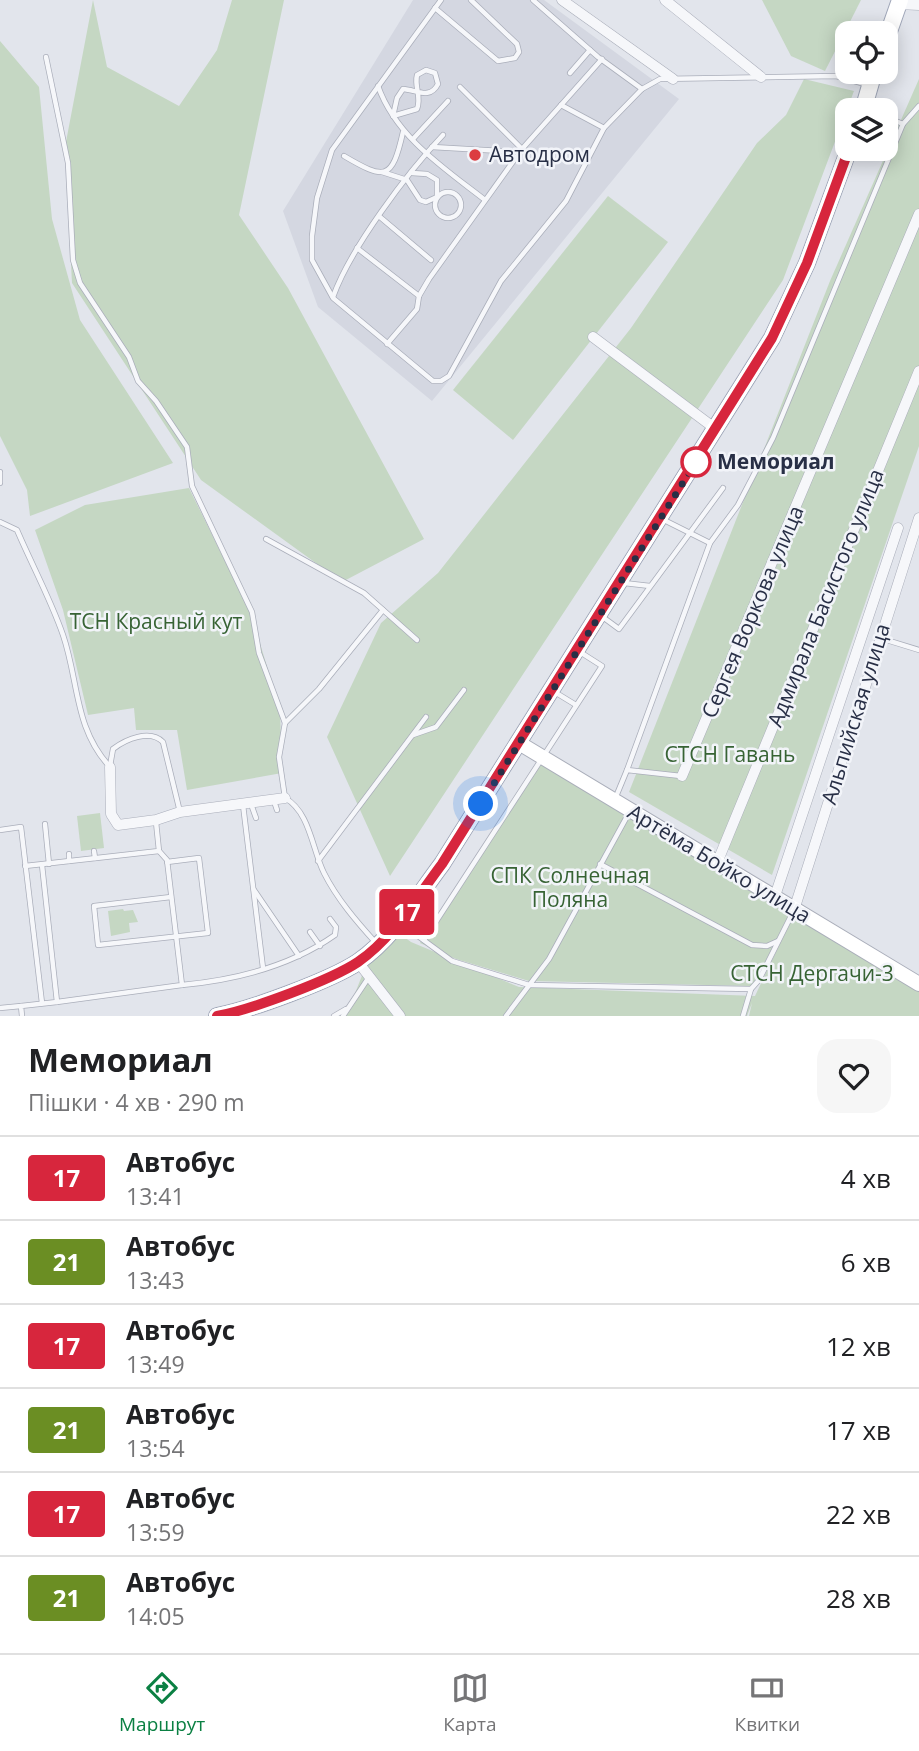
<!DOCTYPE html>
<html lang="uk">
<head>
<meta charset="utf-8">
<style>
  :root { --surface:#fff; --page:#f6f6f6; --text:#202124; --muted:#757577; --line:#e0e0e0; --accent:#0b8043 }
  body { margin:0; font-family:"Open Sans",sans-serif; background:var(--page); color:var(--text); height:100vh; display:flex; flex-direction:column; font-size:26px; white-space:nowrap }
  * { box-sizing:border-box; margin:0 }
  p { font-size:23px; color:var(--muted) }
  .icon { flex:none; width:38px; height:38px; fill:none; stroke:currentColor; stroke-width:2; stroke-linecap:round; stroke-linejoin:round }
  .map { position:relative; height:1016px; overflow:hidden }
  .sheet { display:flex; flex-direction:column; background:var(--surface); flex:1 }
  .sheet>* { flex:none }
  .badge { padding:0 14px; border-radius:5px; font-size:24px; line-height:46px }
  .controls { position:absolute; left:835px; top:21px; display:grid; gap:14px }
  .controls a { display:grid; place-items:center; width:63px; height:63px; border-radius:14px; background:var(--surface); box-shadow:0 4px 18px #0003; font-size:35px }
  .you { position:absolute; width:35px; height:35px; margin:-18px; border:5px solid #fff; border-radius:50%; background:#1a73e8; box-shadow:0 0 0 10px #1a73e833 }
  .map>.badge { position:absolute; translate:-50% -50%; box-shadow:0 0 0 4px #fff }
  .round { display:grid; place-items:center; flex:none; width:74px; height:74px; border-radius:21px; background:var(--page) }
  .head { display:flex; align-items:center; justify-content:space-between; height:119px; padding:0 28px }
  h1 { font-size:33px; font-weight:700; line-height:52px }
  ul { padding:0; list-style:none }
  li { display:flex; align-items:center; gap:21px; height:84px; padding:0 28px; border-top:2px solid var(--line) }
  li div { flex:1 }
  li b { display:block; font-size:26px }
  li em { font-style:normal }
  li .badge { min-width:77px; font-weight:700; text-align:center }
  .dock { display:flex; justify-content:space-around; align-items:center; height:98px; border-top:2px solid var(--line); background:var(--surface); font-size:19px; color:var(--muted) }
  .dock a { display:grid; justify-items:center; gap:4px }
  .dock .selected { color:var(--accent) }
  .map>svg:first-child { display:block }
  .built { fill:#d4d7e1 }
  .green { fill:#c5d7c3 }
  .lines { fill:none; stroke-linecap:round; stroke-linejoin:round }
  .service-casing { stroke:#aaaeba; stroke-width:6 }
  .minor-casing { stroke:#aaaeba; stroke-width:11 }
  .secondary-casing { stroke:#aaaeba; stroke-width:16 }
  .primary-casing { stroke:#a0a7b9; stroke-width:18 }
  .service { stroke:#f6f7fa; stroke-width:4.5 }
  .minor { stroke:#f6f7fa; stroke-width:10 }
  .secondary { stroke:#fff; stroke-width:14 }
  .primary { stroke:#fff; stroke-width:16 }
  .line-casing { stroke:#fff; stroke-width:16 }
  .line { stroke:#d7263d; stroke-width:10 }
  .walk { stroke:#282f46; stroke-width:7; stroke-dasharray:0 12.6 }
  .poi-dot { fill:#dc3d41; stroke:#f2f4f9; stroke-width:2.5 }
  .stop-dot { fill:#fff; stroke:#d7263d; stroke-width:3.5 }
  .labels { text-anchor:middle; stroke-width:5; stroke-linejoin:round; paint-order:stroke }
  .poi-label { font-size:21px; fill:#282f46; stroke:#f2f4f9; text-anchor:start }
  .stop-label { font-size:21px; font-weight:bold; fill:#282f46; stroke:#f2f4f9; text-anchor:start }
  .street-label { font-size:21px; fill:#282f46; stroke:#f2f4f9 }
  .park-label { font-size:21px; fill:#376334; stroke:#f2f4f9 }
</style>
</head>
<body>
<div class="map">
<svg width="919" height="1016" viewBox="0 0 919 1016">
  <rect width="100%" height="100%" fill="#e2e5ec"/>
  <polygon class="built" points="413,0 544,0 679,99 432,401 318,307 283,211"/>
  <g class="green">
    <polygon points="93,0 107,67 179,106 217,50 232,0 284,0 239,215 288,288 424,539 342,582 201,480 72,283 65,147"/>
    <polygon points="762,0 861,0 825,71 791,56"/>
    <polygon points="0,41 39,87 52,219 80,320 173,463 30,516 27,490 0,436"/>
    <polygon points="804,79 854,91 783,280 390,876 327,737 381,623 438,573 631,328 757,143 786,115"/>
    <polygon points="919,79 919,446 772,875 629,792 830,281"/>
    <polygon points="608,196 668,242 513,440 453,390"/>
    <polygon points="189,488 251,614 280,709 282,773 187,790 177,730 136,730 134,708 88,715 63,610 35,530 85,505"/>
    <polygon points="539,759 791,911 758,980 750,986 529,981 456,959 420,943"/>
    <polygon points="100,813 104,848 81,851 77,816"/>
    <polygon points="123,909 124,911 133,910 138,922 129,923 130,932 111,936 108,911"/>
    <polygon points="794,914 919,988 919,1016 749,1016 752,1003 747,1016 346,1016 367,963 400,934 411,942 519,987 755,996"/>
  </g>
  <g class="lines">
    <g class="service-casing">
      <g id="service">
        <polyline points="441,0 332,150 317,198 312,236 312,260 333,298 433,381 441,381 449,376 501,281 566,201 604,128 642,89 660,79 836,76 865,84"/>
        <polyline points="533,0 598,57 642,89"/>
        <polyline points="435,8 498,61 515,58 519,52 517,44 471,0"/>
        <path d="M46,57l22,106 5,97 7,23 49,74 9,24 18,20 31,46 5,39 60,126 7,41 26,70 -6,34 6,41c25,14 27,51 39,75 13,26 33,49 52,70"/>
        <polyline points="570,73 590,50"/>
        <path d="M378,86c18,51 66,82 107,114"/>
        <polyline points="460,87 522,149"/>
        <polyline points="561,105 604,128"/>
        <path d="M393,116l24,-7c5,-12 -3,-22 0,-34l9,-5 9,3 3,11c-8,16 -21,6 -35,5l-6,9 -4,18"/>
        <polyline points="886,117 903,124"/>
        <polyline points="413,139 448,101"/>
        <polyline points="432,147 519,152"/>
        <path d="M344,156c41,24 48,25 59,-24"/>
        <polyline points="382,172 407,180 420,200 426,202 437,197 437,180 427,174 412,173"/>
        <circle cx="448" cy="205" r="13"/>
        <polyline points="380,217 431,260"/>
        <polyline points="357,248 419,296"/>
        <path d="M333,297c17,-48 74,-124 110,-162"/>
        <polyline points="387,344 417,309 419,296 429,279 522,149 602,59"/>
        <polyline points="0,472 0,483"/>
        <polyline points="664,520 710,543"/>
        <path d="M0,522l17,8c15,35 34,70 46,105 16,47 11,93 47,132"/>
        <polyline points="266,539 364,593 417,640"/>
        <polyline points="624,583 650,586"/>
        <polyline points="600,615 619,629 723,488"/>
        <polyline points="880,638 919,650"/>
        <polyline points="553,691 576,705"/>
        <polyline points="285,723 319,689 383,610"/>
        <polyline points="413,735 436,727 464,690"/>
        <path d="M110,766l3,-17c13,-10 37,-20 50,-7l17,70"/>
        <polyline points="627,770 710,543 738,505 773,438 903,124 919,106"/>
        <polyline points="615,799 627,770 681,776"/>
        <polyline points="274,801 277,810"/>
        <polyline points="251,804 256,818"/>
        <polyline points="243,805 263,968"/>
        <polyline points="45,824 49,864"/>
        <polyline points="0,830 21,827 42,1003"/>
        <polyline points="94,851 95,858"/>
        <polyline points="69,854 69,861"/>
        <polyline points="318,861 426,717"/>
        <polyline points="167,862 199,858 208,933 98,945 94,906 171,897"/>
        <polyline points="600,864 752,945 767,946 778,941"/>
        <polyline points="25,866 159,851 156,822"/>
        <polyline points="254,890 299,956"/>
        <polyline points="403,925 452,961 529,985 751,989"/>
        <polyline points="310,932 320,946"/>
        <polyline points="424,940 602,666 580,652"/>
        <path d="M182,985c53,-5 109,-19 153,-50l1,-8 -6,-8"/>
        <polyline points="57,1002 182,985 167,860 159,851"/>
        <polyline points="0,1008 21,1006"/>
        <polyline points="22,1016 21,1006 57,1002 42,865"/>
        <polyline points="334,1016 346,1009"/>
        <polyline points="343,1016 369,977"/>
        <polyline points="506,1016 549,959 630,811"/>
        <polyline points="743,1016 751,989 759,980 794,910"/>
      </g>
    </g>
    <g class="minor-casing">
      <g id="minor">
        <polyline points="562,0 673,79"/>
        <polyline points="665,0 761,77"/>
        <polyline points="898,4 919,5"/>
        <polyline points="593,337 717,430"/>
        <polyline points="110,767 111,814 118,825 156,820 180,812 285,798"/>
        <polyline points="682,776 919,214"/>
        <polyline points="717,863 919,371"/>
        <polyline points="774,899 898,528"/>
        <polyline points="794,910 919,518"/>
        <polyline points="358,962 400,1016"/>
      </g>
    </g>
    <g class="secondary-casing">
      <polyline id="secondary" points="519,743 919,984"/>
    </g>
    <g class="primary-casing">
      <g id="primary">
        <polyline points="886,40 900,0"/>
        <polyline points="863,110 874,72"/>
        <path d="M217,1016c33,-6 114,-36 141,-54 35,-24 59,-65 84,-98l330,-526 35,-75 42,-114"/>
      </g>
    </g>
    <use href="#service" class="service"/>
    <use href="#minor" class="minor"/>
    <use href="#secondary" class="secondary"/>
    <use href="#primary" class="primary"/>
  </g>
  <g class="lines">
    <g class="line-casing">
      <path id="line" d="M217,1016c33,-6 114,-36 141,-54 35,-24 59,-65 84,-98l330,-526 35,-75 42,-114"/>
    </g>
    <use href="#line" class="line"/>
    <polyline class="walk" points="481,804 696,462"/>
  </g>
  <circle class="poi-dot" cx="475" cy="155" r="7"/>
  <circle class="stop-dot" cx="696" cy="462" r="14"/>
  <g class="labels">
    <g class="poi-label">
      <text x="489" y="162">Автодром</text>
    </g>
    <g class="stop-label">
      <text x="717" y="469">Мемориал</text>
    </g>
    <g class="street-label">
      <text transform="translate(826 598) rotate(-68)" y="7">Адмирала Басистого улица</text>
      <text transform="translate(753 612) rotate(-67)" y="7">Сергея Воркова улица</text>
      <text transform="translate(856 714) rotate(-73)" y="7">Альпийская улица</text>
      <text transform="translate(719 864) rotate(31)" y="7">Артёма Бойко улица</text>
    </g>
    <g class="park-label">
      <text x="156" y="629">ТСН Красный кут</text>
      <text x="730" y="762">СТСН Гавань</text>
      <text x="570" y="883">СПК Солнечная<tspan x="570" dy="24">Поляна</tspan></text>
      <text x="812" y="981">СТСН Дергачи-3</text>
    </g>
  </g>
</svg>
<div class="controls">
<a><svg class="icon" aria-label="locate" viewBox="0 0 24 24"><circle cx="12" cy="12" r="6"/><path d="M12 2v4M12 18v4M2 12h4M18 12h4"/></svg></a>
<a><svg class="icon" aria-label="layers" viewBox="0 0 24 24"><path d="M12 4l9 5-9 5-9-5zM3 14l9 5 9-5"/></svg></a>
</div>
<div class="you" style="left:481px;top:804px"></div>
<b class="badge" style="left:407px;top:912px;background:#d7263d;color:#fff">17</b>
</div>
<section class="sheet">
<div class="head"><div><h1>Мемориал</h1><p>Пішки · 4 хв · 290 m</p></div><a class="round"><svg class="icon" aria-label="heart" viewBox="0 0 24 24"><path d="M12 20l-8-8c-3-5 5-10 8-4 3-6 11-1 8 4z"/></svg></a></div>
<ul>
<li><span class="badge" style="background:#d7263d;color:#fff">17</span><div><b>Автобус</b><p>13:41</p></div><em>4 хв</em></li>
<li><span class="badge" style="background:#6b8e23;color:#fff">21</span><div><b>Автобус</b><p>13:43</p></div><em>6 хв</em></li>
<li><span class="badge" style="background:#d7263d;color:#fff">17</span><div><b>Автобус</b><p>13:49</p></div><em>12 хв</em></li>
<li><span class="badge" style="background:#6b8e23;color:#fff">21</span><div><b>Автобус</b><p>13:54</p></div><em>17 хв</em></li>
<li><span class="badge" style="background:#d7263d;color:#fff">17</span><div><b>Автобус</b><p>13:59</p></div><em>22 хв</em></li>
<li><span class="badge" style="background:#6b8e23;color:#fff">21</span><div><b>Автобус</b><p>14:05</p></div><em>28 хв</em></li>
</ul>
</section>
<nav class="dock">
<a class="selected"><svg class="icon" aria-label="directions" viewBox="0 0 24 24"><path d="M12 3l9 9-9 9-9-9zM9 14v-3h6M13 9l2 2-2 2"/></svg>Маршрут</a>
<a><svg class="icon" aria-label="map" viewBox="0 0 24 24"><path d="M3 6l6-2 6 2 6-2v14l-6 2-6-2-6 2zM9 4v14M15 6v14"/></svg>Карта</a>
<a><svg class="icon" aria-label="tickets" viewBox="0 0 24 24"><path d="M3 7h18v10H3zM15 7v10"/></svg>Квитки</a>
</nav>
</body>
</html>
